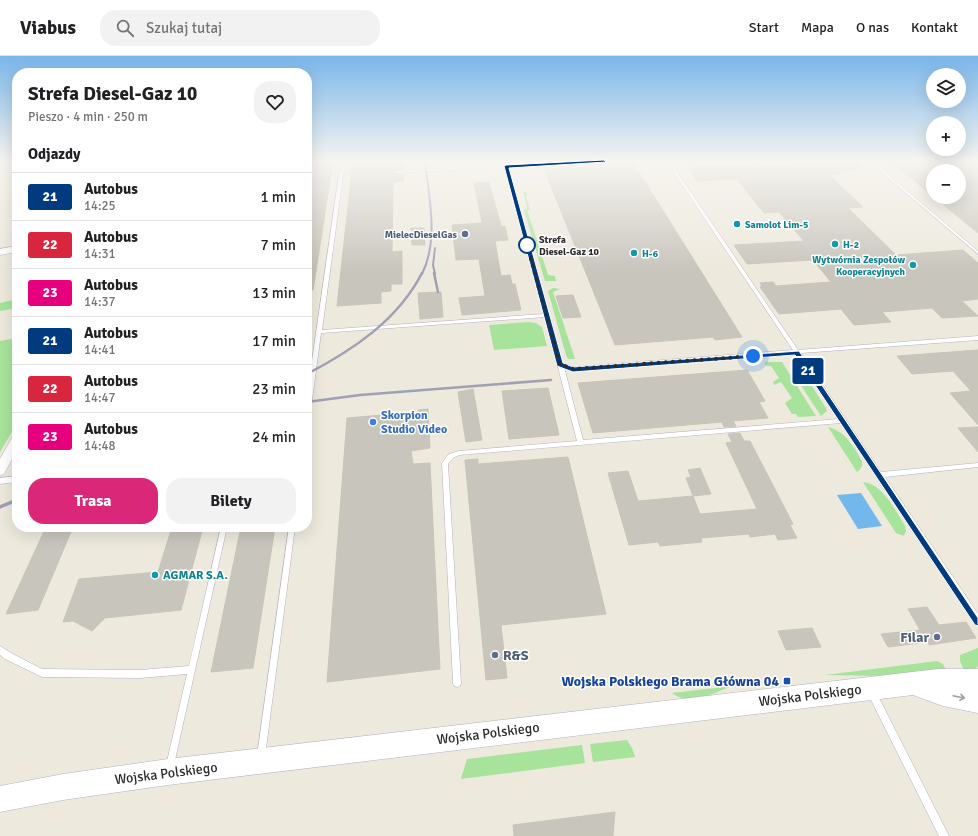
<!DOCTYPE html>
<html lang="pl">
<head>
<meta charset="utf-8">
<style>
  :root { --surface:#fff; --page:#f2f2f2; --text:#202124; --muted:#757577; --line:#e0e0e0; --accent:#db2777 }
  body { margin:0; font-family:Signika,sans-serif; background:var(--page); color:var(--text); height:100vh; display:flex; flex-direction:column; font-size:15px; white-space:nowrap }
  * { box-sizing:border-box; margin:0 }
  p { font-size:13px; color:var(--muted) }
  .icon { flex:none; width:22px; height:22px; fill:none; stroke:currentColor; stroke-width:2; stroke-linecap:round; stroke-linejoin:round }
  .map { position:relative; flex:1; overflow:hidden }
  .panel { position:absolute; left:12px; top:12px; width:300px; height:464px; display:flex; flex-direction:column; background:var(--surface); border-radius:16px; box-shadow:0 4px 16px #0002 }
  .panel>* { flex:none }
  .badge { padding:0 8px; border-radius:3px; font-size:14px; line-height:26px }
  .tools { position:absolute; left:926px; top:12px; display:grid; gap:8px }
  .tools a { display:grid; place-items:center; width:40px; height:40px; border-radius:50%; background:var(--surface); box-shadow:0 4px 16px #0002; font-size:20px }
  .you { position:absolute; width:20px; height:20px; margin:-10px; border:3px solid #fff; border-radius:50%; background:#1a73e8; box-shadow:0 0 0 6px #1a73e833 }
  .map>.badge { position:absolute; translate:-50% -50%; box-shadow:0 0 0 2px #fff }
  h2 { padding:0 16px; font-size:15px; line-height:36px }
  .round { display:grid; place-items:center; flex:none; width:42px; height:42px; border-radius:16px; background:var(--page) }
  .overview { display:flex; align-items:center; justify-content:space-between; height:68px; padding:0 16px }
  h1 { font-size:19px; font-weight:700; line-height:30px }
  .primary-button { display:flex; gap:8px; margin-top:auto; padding:8px 16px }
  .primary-button a { flex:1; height:46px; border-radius:16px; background:var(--accent); color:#fff; font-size:16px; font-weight:700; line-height:46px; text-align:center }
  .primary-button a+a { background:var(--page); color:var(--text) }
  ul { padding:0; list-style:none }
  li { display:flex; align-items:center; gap:12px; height:48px; padding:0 16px; border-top:1px solid var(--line) }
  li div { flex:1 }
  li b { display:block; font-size:15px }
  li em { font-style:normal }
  li .badge { min-width:44px; font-weight:700; text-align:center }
  header { display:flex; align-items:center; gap:24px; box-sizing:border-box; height:56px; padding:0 20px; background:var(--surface); border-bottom:1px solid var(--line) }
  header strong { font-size:19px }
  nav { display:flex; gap:22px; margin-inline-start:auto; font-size:14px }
  .search { width:280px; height:36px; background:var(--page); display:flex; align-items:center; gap:10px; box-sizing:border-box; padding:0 14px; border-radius:16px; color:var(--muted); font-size:15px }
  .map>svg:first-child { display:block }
  .green { fill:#a7e39a }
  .water { fill:#72b8ed }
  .building { fill:#c8c5bd; stroke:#c8c5b7 }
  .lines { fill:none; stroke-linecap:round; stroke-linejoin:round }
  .lane-casing { stroke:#b1b1be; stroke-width:1 }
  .street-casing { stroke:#b1b1be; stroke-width:1 }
  .secondary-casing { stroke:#b1b1be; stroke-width:1 }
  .lane { fill:#fff; fill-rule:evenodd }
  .street { fill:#fff; fill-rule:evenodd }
  .secondary { fill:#fff; fill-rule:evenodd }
  .rail-far2 { stroke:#a0a0b5; stroke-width:2 }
  .rail-far1 { stroke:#a0a0b5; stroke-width:2.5 }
  .rail { stroke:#a0a0b5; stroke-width:3.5 }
  .oneway { stroke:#a0a0a0 }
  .line { fill:#003b80; stroke:#fff }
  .walk { stroke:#2b2b2b; stroke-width:4; stroke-dasharray:0 7.2 }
  .culture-dot { fill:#0f9aa8; stroke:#fff; stroke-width:1.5 }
  .service-dot { fill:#5c6f8a; stroke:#fff; stroke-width:1.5 }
  .stop-dot { fill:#fff; stroke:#003b80; stroke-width:2 }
  .shop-dot { fill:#3f7fe0; stroke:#fff; stroke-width:1.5 }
  .transit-dot { fill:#1a4fb4; stroke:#fff; stroke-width:1.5 }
  .labels { text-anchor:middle; stroke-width:3; stroke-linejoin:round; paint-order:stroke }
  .far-culture-label { font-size:10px; font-weight:bold; fill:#0d838f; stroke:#fff; text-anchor:start }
  .far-service-label { font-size:10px; font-weight:bold; fill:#4e5e75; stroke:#fff; text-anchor:end }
  .far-stop-label { font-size:10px; font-weight:bold; fill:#2b2b2b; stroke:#fff; text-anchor:start }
  .shop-label { font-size:12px; font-weight:bold; fill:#366cbe; stroke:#fff; text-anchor:start }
  .culture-label { font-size:12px; font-weight:bold; fill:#0d838f; stroke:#fff; text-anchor:start }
  .near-service-label { font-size:14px; font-weight:bold; fill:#4e5e75; stroke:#fff; text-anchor:end }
  .near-transit-label { font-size:14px; font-weight:bold; fill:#164399; stroke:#fff; text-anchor:end }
  .near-street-label { font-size:14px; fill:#2b2b2b; stroke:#fff }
</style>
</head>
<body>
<header>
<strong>Viabus</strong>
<div class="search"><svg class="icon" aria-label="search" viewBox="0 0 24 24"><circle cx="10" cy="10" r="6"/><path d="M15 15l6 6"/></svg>Szukaj tutaj</div>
<nav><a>Start</a><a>Mapa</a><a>O nas</a><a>Kontakt</a></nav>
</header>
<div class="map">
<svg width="978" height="780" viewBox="0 0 978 780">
  <rect width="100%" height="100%" fill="#ede9dd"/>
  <g class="green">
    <polygon points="523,136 526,136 528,138 526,140 530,154 527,154 548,219 555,220 556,225 545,225 524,154 527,152"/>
    <polygon points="553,232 560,233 553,236 575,303 568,303 566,299 548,235"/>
    <polygon points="17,243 17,252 0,255 0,247"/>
    <polygon points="529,266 536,267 542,271 547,290 494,294 489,269"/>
    <polygon points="17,282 17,367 0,396 0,285"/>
    <polygon points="766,306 782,306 816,360 798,361 796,358 792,358 785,347 792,342 781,326 774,329 773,326 779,322 771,310 766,310 765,307"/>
    <polygon points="804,318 826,352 827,355 821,360 794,319"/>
    <path d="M828,371c17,4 26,20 34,34 1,5 -1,8 -5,11z"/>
    <path d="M863,426c20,2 32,28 42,44l1,5 -2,5 -8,-3z"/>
    <polygon points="978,592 978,610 974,615 965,617 960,605 960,599"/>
    <polygon points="937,605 943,608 947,616 920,615 884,620 825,619"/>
    <path d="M732,630c-18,7 -42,21 -60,7z"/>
    <polygon points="627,684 632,692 635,701 593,706 590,688"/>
    <polygon points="582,689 585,707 461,723 467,703"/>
  </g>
  <polygon class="water" points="861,437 882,470 858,473 837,439"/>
  <g class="building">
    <polygon points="316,105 333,105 313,234 307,234 307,150"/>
    <polygon points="353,105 403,105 403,113 396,114 393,115 395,118 403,118 404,125 393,126 392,196 402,195 402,228 391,228 391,235 381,236 381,247 337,250"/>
    <polygon points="632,105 742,281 715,284 713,281 615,289 544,113 584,111 582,108"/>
    <polygon points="820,105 860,105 860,113 838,115 841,118 829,119 863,151 848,152 896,199 963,194 978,207 978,243 962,245 978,260 942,262 932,252 882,256 891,266 854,269 841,253 779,258 760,231 762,230 760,227 773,226 776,230 831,226 813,204 747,208 734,189 804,185 779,156 764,157 737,123 697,125 688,112 751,109 753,112 794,110 791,107"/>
    <polygon points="890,105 978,105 978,177 934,141 959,141 959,115 933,115 933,140"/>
    <polygon points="489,126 501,170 505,170 508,184 495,185 501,220 510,219 512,228 515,228 521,254 462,259 459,242 485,240 479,203 456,204 452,169 482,167 474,127"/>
    <polygon points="411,172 424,172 425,189 412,189"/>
    <polygon points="441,236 443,261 420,263 418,237"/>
    <polygon points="573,239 581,261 563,262 556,240"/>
    <polygon points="978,294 978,369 950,337 971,335 953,315 912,318 897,300"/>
    <polygon points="747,314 765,345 759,346 768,362 733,365 736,370 724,371 722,366 593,377 578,327"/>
    <polygon points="548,332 559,379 509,383 502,335"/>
    <polygon points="473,333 482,384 466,386 458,336"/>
    <polygon points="428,353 430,392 411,395 413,408 430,407 440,613 327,626 347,362 418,356 418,354"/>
    <polygon points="978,371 978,396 958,372"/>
    <polygon points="740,377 744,385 750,385 793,468 790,469 797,482 778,484 775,478 750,481 749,478 701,482 702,486 660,490 658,486 629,489 608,417 628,415 638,445 693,440 700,458 757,453 726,387 732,386 728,378"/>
    <polygon points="568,401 606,558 501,569 507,622 486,624 465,404 478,403 478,408"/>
    <polygon points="700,412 711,438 693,440 686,422 691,421 688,414"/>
    <polygon points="46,471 73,471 38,554 6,558"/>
    <polygon points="172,471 203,471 181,554 105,562 92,575 73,565 63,566 79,523 158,516"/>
    <polygon points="241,471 275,471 253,612 211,616"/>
    <polygon points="927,551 939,569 966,566 976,582 929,589 928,586 888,591 881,578 920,574 908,553"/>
    <polygon points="812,572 821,591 786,594 778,575"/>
    <polygon points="615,756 613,780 514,780 513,769"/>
  </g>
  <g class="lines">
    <g class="lane-casing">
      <g id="lane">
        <path d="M341,105h4l-23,169 222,-16 -39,-147 -109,6 -2,-1 2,-1 108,-6 -1,-4h4l1,4 70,-4h27l-97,6 54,196 11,4 220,-17 -127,-189h4l2,3 13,-3h9l-21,5 125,184 180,-14v4l-177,13 80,119 97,-9v4l-93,10 93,137v11l-3,-1 -134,-201 -382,32 -6,3 -5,6 13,219 -1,3 -3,1 -3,-1 -1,-3 -11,-220 7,-9 10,-3 118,-10 -32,-124 -224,16 -11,82 -3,2v-22zM795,298l44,65 -256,21 -19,-73 9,4z"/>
        <polygon points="868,105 872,105 978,195 978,198"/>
        <polygon points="17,420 17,426 0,428 0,422"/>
        <polygon points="221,471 227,471 173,713 170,714 167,713 166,710 187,618 140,622 42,621 5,603 0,599 0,590 11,597 42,613 140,614 189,610"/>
        <polygon points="289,471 295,471 265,700 264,703 261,704 258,703 257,700"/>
        <polygon points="872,633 875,634 949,780 939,780 869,640 868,637 869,634"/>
      </g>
    </g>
    <g class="street-casing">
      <g id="street">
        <polygon points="17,190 17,196 0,199 0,193"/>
        <polygon points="17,378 17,394 4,418 0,419 0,403 13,380"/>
      </g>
    </g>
    <g class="secondary-casing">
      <polygon id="secondary" points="938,613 978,613 978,657 943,650 913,639 168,729 63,744 0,756 0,730 63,718 168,703"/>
    </g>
    <use href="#lane" class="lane"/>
    <use href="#street" class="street"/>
    <use href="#secondary" class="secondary"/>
    <g class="rail-far2">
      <path d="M422,218c17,-34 7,-77 3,-113"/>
      <polyline points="435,218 433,209 435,192"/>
    </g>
    <g class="rail-far1">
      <polyline points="434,217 438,236"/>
      <path d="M307,318c46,-24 91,-54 115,-101"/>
      <polyline points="307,346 360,339 551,324"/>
    </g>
    <polyline class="rail" points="0,451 17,444"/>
  </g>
  <defs><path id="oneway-shaft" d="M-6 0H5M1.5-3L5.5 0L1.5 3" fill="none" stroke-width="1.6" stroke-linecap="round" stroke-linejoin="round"/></defs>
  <use class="oneway" href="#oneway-shaft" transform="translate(959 641) rotate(12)"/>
  <linearGradient id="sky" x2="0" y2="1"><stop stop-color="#79b6ea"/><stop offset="0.49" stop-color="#f7f5f0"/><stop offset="1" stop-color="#f7f5f0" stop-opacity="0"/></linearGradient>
  <rect width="978" height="215" fill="url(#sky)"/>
  <polygon class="line" points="604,104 606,106 509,112 563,307 573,311 799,295 978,562 978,570 975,569 795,299 573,316 557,310 504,110 506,109"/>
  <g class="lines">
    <polyline class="walk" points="527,189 560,308 573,313 753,300"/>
  </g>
  <g class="culture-dot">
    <circle cx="737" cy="168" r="4"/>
    <circle cx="835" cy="188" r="4"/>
    <circle cx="634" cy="197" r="4"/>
    <circle cx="913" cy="209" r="4"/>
    <circle cx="155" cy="519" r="4"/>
  </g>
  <g class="service-dot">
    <circle cx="465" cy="178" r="4"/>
    <circle cx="937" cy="581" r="4"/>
    <circle cx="495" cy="599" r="4"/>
  </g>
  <circle class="stop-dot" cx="527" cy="189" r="8"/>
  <circle class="shop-dot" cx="373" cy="366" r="4"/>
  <rect class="transit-dot" x="783" y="621" width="8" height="8" rx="2"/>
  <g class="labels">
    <g class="far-culture-label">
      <text x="745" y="172">Samolot Lim-5</text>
      <text x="843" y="192">H-2</text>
      <text x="642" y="201">H-6</text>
      <text x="905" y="207" text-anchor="end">Wytwórnia Zespołów<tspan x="905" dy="12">Kooperacyjnych</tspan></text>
    </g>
    <g class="far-service-label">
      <text x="457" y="182">MielecDieselGas</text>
    </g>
    <g class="far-stop-label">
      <text x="539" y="187">Strefa<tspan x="539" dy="12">Diesel-Gaz 10</tspan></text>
    </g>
    <g class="shop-label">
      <text x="381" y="363">Skorpion<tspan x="381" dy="14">Studio Video</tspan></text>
    </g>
    <g class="culture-label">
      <text x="163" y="523">AGMAR S.A.</text>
    </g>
    <g class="near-service-label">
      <text x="929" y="586">Filar</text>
      <text x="503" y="604" text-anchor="start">R&amp;S</text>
    </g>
    <g class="near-transit-label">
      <text x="779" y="630">Wojska Polskiego Brama Główna 04</text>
    </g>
    <g class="near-street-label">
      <text transform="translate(810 639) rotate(-7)" y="5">Wojska Polskiego</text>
      <text transform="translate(488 677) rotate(-7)" y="5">Wojska Polskiego</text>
      <text transform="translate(166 717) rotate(-7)" y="5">Wojska Polskiego</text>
    </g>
  </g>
</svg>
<div class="tools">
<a><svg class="icon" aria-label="layers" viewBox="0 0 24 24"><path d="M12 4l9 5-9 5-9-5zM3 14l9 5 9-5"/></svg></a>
<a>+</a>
<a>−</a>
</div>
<div class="you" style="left:753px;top:300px"></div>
<b class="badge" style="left:808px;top:315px;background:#003b80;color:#fff">21</b>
<section class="panel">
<div class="overview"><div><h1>Strefa Diesel-Gaz 10</h1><p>Pieszo · 4 min · 250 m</p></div><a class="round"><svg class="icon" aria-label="heart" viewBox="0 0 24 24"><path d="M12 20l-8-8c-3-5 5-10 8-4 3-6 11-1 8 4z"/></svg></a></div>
<h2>Odjazdy</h2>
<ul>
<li><span class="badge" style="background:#003b80;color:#fff">21</span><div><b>Autobus</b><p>14:25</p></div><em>1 min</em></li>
<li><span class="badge" style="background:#d7263d;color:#fff">22</span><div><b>Autobus</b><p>14:31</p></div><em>7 min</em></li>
<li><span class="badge" style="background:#e6007e;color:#fff">23</span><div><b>Autobus</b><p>14:37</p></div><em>13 min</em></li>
<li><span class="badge" style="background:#003b80;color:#fff">21</span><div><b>Autobus</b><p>14:41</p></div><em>17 min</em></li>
<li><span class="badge" style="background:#d7263d;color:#fff">22</span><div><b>Autobus</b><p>14:47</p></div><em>23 min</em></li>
<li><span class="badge" style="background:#e6007e;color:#fff">23</span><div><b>Autobus</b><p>14:48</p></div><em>24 min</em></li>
</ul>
<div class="primary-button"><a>Trasa</a><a>Bilety</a></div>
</section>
</div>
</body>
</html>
